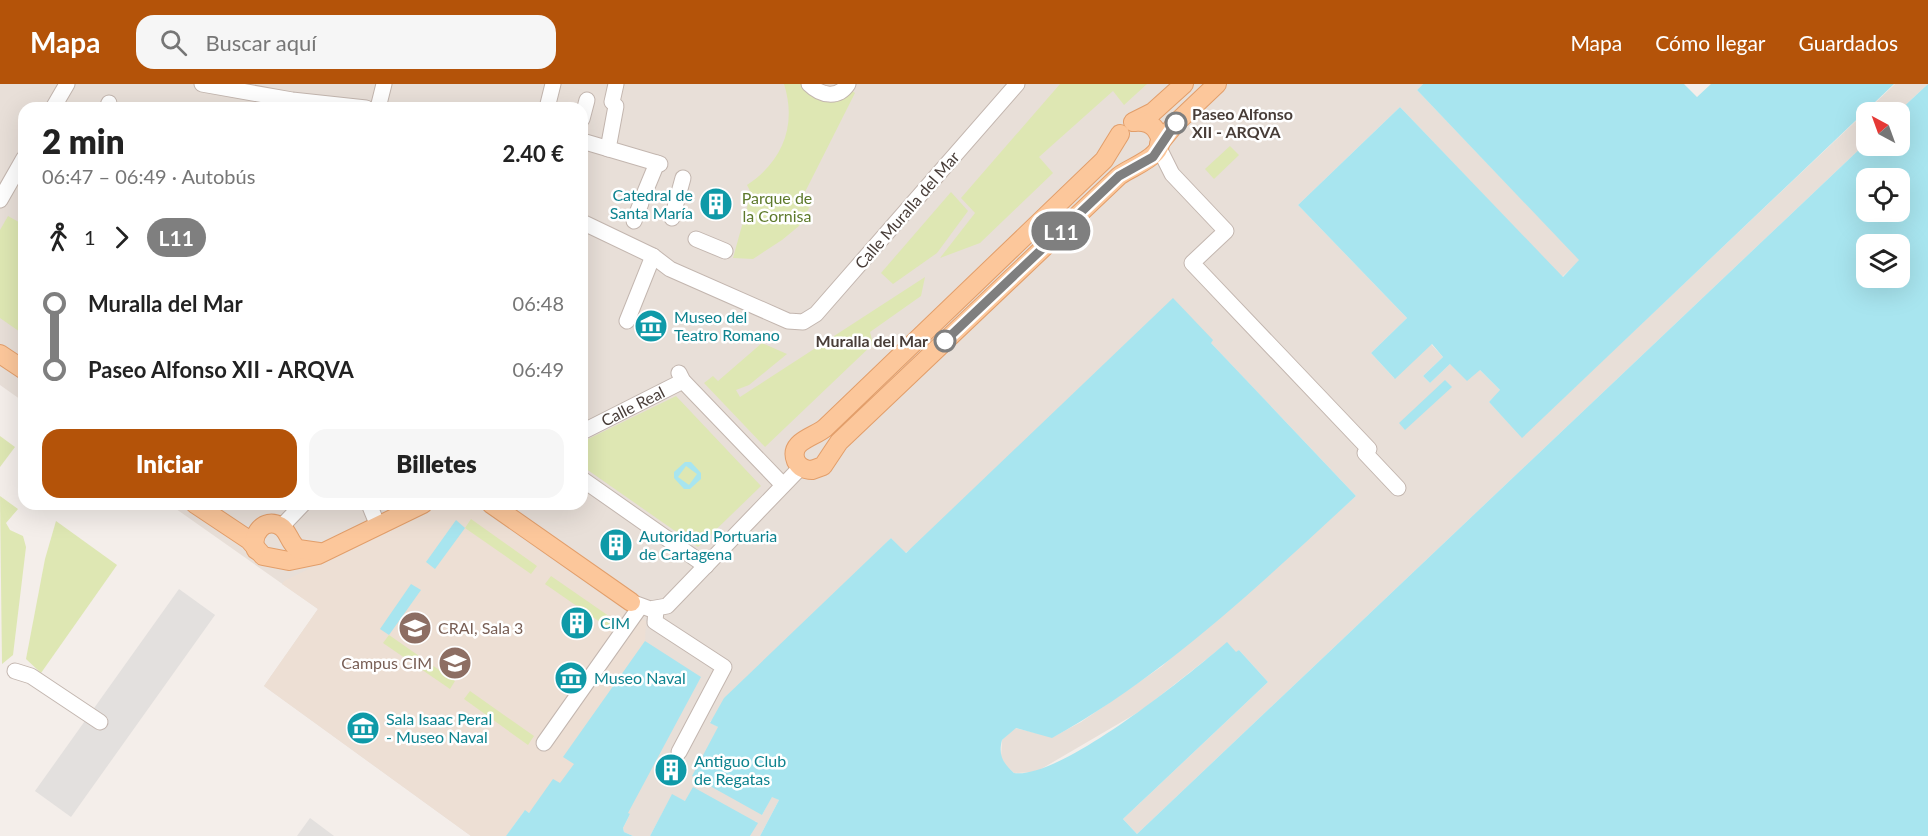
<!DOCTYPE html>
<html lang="es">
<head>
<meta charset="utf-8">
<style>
  :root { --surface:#fff; --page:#f6f6f6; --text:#222; --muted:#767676; --accent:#b45309 }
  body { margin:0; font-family:Lato,sans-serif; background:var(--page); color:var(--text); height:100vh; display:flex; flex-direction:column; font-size:22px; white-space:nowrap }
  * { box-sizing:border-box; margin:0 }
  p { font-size:20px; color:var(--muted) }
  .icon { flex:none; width:33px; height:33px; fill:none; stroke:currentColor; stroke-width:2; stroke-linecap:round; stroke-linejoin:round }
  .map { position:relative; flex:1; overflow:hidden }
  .details { position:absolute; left:18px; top:18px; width:570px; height:408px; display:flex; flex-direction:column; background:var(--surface); border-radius:18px; box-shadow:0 6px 24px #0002 }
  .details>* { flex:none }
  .badge { padding:0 12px; border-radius:20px; font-size:21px; line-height:39px }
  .needle { width:39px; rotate:319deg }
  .tools { position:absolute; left:1856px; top:18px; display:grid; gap:12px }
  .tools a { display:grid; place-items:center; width:54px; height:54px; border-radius:12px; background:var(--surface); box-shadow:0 6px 24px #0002; font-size:30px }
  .map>.badge { position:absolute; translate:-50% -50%; box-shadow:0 0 0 3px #fff }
  .legs { display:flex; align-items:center; gap:9px; height:66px; padding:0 24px; font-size:20px }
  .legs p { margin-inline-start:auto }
  .overview { display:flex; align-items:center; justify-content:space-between; height:102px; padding:0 24px }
  h1 { font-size:33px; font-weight:800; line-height:45px }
  .cta { display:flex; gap:12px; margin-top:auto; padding:12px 24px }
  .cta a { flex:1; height:69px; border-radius:18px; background:var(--accent); color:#fff; font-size:24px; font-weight:800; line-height:69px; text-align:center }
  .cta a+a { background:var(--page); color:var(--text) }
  ul { padding:0 24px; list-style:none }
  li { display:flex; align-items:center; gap:21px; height:66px; font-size:22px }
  li i { display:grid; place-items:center; width:9px; height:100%; margin:0 8px; background:currentColor }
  li i::after { content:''; width:15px; height:15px; margin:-8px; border:4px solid; border-radius:50%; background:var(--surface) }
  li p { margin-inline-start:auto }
  li:first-child i { background:linear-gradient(#0000 50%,currentColor 0) }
  li:last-child i { background:linear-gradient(currentColor 50%,#0000 0) }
  header { display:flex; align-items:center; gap:36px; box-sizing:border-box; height:84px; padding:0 30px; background:var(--accent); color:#fff }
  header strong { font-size:28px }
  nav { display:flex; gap:33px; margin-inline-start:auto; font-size:21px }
  .search { width:420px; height:54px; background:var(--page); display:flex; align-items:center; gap:15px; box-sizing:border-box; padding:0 21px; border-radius:18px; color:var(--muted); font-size:22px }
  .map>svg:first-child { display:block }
  .residential { fill:#e8dfd8 }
  .education { fill:#eddfd4 }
  .green { fill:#dee7b3 }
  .parking { fill:#e3e0de }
  .water { fill:#a8e5ef; fill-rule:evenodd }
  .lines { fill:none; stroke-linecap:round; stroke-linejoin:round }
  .minor-casing { stroke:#c3b6af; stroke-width:17 }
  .major-casing { stroke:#e29e6a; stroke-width:20 }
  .minor { stroke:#fff; stroke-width:15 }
  .major { stroke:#fcc79b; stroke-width:18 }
  .line-1-casing { stroke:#fff; stroke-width:14 }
  .line-1 { stroke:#7f7f7f; stroke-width:9 }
  .stop-1-dot { fill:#fff; stroke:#7f7f7f; stroke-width:3 }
  .labels { text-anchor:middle; stroke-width:5; stroke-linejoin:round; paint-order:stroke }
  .stop-label { font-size:16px; font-weight:bold; fill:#483d38; stroke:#fff; text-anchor:start }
  .culture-label { font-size:16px; fill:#0d838f; stroke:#fff; text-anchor:start }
  .park-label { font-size:16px; fill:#5d792b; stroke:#fff }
  .street-label { font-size:16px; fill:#483d38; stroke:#fff }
  .education-label { font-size:16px; fill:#785e54; stroke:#fff; text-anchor:start }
</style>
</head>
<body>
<header>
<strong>Mapa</strong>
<div class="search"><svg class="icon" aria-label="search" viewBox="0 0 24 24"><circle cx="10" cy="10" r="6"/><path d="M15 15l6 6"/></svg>Buscar aquí</div>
<nav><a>Mapa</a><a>Cómo llegar</a><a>Guardados</a></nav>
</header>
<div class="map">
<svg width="1928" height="752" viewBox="0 0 1928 752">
  <rect width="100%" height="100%" fill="#f4eeea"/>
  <polygon class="residential" points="0,0 1423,0 1417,6 1580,176 1562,193 1400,23 1298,121 1407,234 1371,269 1394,294 1431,260 1443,273 1423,292 1430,299 1450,280 1480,286 1501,307 1489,318 1522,353 1895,0 1928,0 1898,28 1866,28 1866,59 1137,750 1123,735 1268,598 1239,566 1236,569 1227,559 1142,626 1036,688 1014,689 1006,682 1001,673 1002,656 1015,644 1053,653 1081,638 1161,583 1356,412 1210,258 1213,256 905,469 891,454 710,638 718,643 762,731 772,712 779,716 760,752 750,752 757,738 685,717 672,711 650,752 633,752 624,748 623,744 630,730 524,727 506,752 471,752 264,602 318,525 169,420 582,420 582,24 24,24 24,318 0,301"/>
  <polygon class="education" points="441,420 472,420 624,526 646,537 645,557 564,672 574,680 560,699 553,695 529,729 524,727 506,752 471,752 264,602 318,525 282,500 284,497"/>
  <g class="green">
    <path d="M784,0h32l7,5 21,-5 11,9 -52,103 9,7 -13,23 -17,14 -29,19 -20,-1 18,-65 -4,-8c36,-24 50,-60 37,-101z"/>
    <polygon points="1060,0 1147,0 1124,21 1113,7 1039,73 1053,89 980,159 940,174 975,129 961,114"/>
    <polygon points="1230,62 1239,71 1214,95 1205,85"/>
    <polygon points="951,108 968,127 937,169 893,200 881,189"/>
    <polygon points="8,132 24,141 23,250 0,234 0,146"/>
    <polygon points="925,193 921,212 870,248 873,260 765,363 704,299 713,292 718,297 762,259 787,270 749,301 736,306 740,313"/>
    <polygon points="676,312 761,402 698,463 582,382 582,358"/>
    <polygon points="0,352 15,363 0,383"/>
    <polygon points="0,412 18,425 6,439 10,446 23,452 26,463 13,571 2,580"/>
    <polygon points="471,435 537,482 531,490 465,444"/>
    <polygon points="56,437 117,481 41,589 26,575 45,475"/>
    <polygon points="551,492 616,537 610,545 545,500"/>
    <polygon points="389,551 455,597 450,605 383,559"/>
    <polygon points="470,607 534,652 528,661 464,615"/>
  </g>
  <g class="parking">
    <polygon points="179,505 215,531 71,733 35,707"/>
    <polygon points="310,734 334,752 297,752"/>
  </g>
  <g class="water">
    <polygon points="1423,0 1684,0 1697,13 1711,0 1894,0 1522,354 1489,318 1500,306 1480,286 1467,297 1450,280 1430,299 1423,292 1443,273 1432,260 1395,295 1371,269 1407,234 1298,121 1400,23 1563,193 1579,176 1417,6"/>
    <path d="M1928,0v752h-1168l19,-36 -7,-3 -10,18 -70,-39 26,-49 -8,-4 14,-25 167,-160 15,15 267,-255 40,42 -2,3 145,153c-95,87 -190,179 -304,242l-36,-10 -14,12c-4,15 1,23 12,33 46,7 176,-99 213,-131l9,10 3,-2 29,32 -145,137 14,15 729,-691v3h33l-1,-34zM1866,94h33v34h-33zM1866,160h33v34h-33z"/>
    <polygon points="1445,296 1452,303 1405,346 1399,339"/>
    <path d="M685,378h6l10,11v6l-11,10h-6l-10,-11v-6zM686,382l11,8 -8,11 -11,-8z"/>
    <polygon points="456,436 465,444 435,485 426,478"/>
    <polygon points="411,500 421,506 389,551 380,545"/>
    <polygon points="645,557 701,593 628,729 630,730 623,744 624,748 633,752 506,752 525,726 529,729 553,695 560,699 574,680 563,673"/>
    <polygon points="693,703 758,739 750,752 650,752 672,710 685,717"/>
  </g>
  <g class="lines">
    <g class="minor-casing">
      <g id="minor">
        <polyline points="202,0 292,16 366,24"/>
        <path d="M809,0c12,12 29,15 39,0"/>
        <polyline points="612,18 616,0"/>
        <polyline points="53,24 67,0"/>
        <polyline points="107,24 109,19"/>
        <polyline points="378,24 384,0"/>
        <polyline points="547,24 553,0"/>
        <polyline points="582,35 587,16"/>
        <polyline points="582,57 660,80"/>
        <polyline points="1159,64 1172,90 1226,147 1192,179 1369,365 1365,369 1398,404"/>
        <polyline points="608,65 616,22"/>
        <polyline points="645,108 657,79"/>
        <polyline points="0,116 24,74"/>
        <polyline points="672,134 683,94"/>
        <polyline points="634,137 641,119"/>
        <polyline points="582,138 653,172 670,185 788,237 803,238 816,230 1017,0"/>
        <polyline points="696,155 725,167"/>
        <polyline points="627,237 653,172"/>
        <polyline points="679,289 683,297 783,401"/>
        <path id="s1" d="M582,348l101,-51"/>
        <polyline points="582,395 706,482"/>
        <polyline points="369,420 378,442"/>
        <polyline points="281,443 303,420"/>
        <polyline points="631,518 650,525 667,522 801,383"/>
        <polyline points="656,526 655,538 724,583 679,668"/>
        <polyline points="15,587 31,592 100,638"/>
        <polyline points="544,659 640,523"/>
      </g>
    </g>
    <g class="major-casing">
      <g id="major">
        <polyline points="1133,38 1153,28 1184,0"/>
        <path d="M1120,50l-16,26 -279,268c-10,9 -37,13 -29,33 3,6 9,9 16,9l11,-4 16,-24 280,-266c14,-11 54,-21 37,-46 -5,-7 -13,-9 -22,-8"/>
        <polyline points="1159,60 1176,39 1217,0"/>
        <polyline points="0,270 24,286"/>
        <polyline points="195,420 249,456 263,472 289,477 318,471 423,420"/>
        <polyline points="491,420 631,518"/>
        <path d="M256,466c-6,-15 8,-33 24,-24 9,5 9,17 18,23l21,3"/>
      </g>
    </g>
    <use href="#minor" class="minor"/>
    <use href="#major" class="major"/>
  </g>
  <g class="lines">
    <g class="line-1-casing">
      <polyline id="line-1" points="945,257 1119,92 1153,73 1176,39"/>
    </g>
    <use href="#line-1" class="line-1"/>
  </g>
  <defs>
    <g id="building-disc" transform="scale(1.725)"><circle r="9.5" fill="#0f9aa8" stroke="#fff"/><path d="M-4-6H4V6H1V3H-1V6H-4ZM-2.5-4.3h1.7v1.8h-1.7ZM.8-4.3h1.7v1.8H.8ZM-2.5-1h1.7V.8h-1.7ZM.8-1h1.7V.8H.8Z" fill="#fff"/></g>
    <g id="museum-disc" transform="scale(1.725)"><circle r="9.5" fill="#0f9aa8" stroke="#fff"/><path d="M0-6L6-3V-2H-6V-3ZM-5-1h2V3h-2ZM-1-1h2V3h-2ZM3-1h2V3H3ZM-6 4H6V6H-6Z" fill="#fff"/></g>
    <g id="university-disc" transform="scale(1.725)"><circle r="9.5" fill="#8d6e63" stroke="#fff"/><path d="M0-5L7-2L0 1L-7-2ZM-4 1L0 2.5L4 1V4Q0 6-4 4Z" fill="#fff"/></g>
  </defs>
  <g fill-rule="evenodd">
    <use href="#building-disc" x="716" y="120"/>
    <use href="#museum-disc" x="651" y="242"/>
    <use href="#building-disc" x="616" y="461"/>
    <use href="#building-disc" x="577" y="539"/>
    <use href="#university-disc" x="415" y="544"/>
    <use href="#university-disc" x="455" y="579"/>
    <use href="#museum-disc" x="571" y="594"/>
    <use href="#museum-disc" x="363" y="644"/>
    <use href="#building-disc" x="671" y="686"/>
  </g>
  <g class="stop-1-dot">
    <circle cx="1176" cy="39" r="10"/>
    <circle cx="945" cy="257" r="10"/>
  </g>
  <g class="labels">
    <g class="stop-label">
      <text x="1192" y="36">Paseo Alfonso<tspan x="1192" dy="18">XII - ARQVA</tspan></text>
      <text x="928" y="263" text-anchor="end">Muralla del Mar</text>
    </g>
    <g class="culture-label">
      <text x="693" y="117" text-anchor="end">Catedral de<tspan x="693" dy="18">Santa María</tspan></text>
      <text x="674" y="239">Museo del<tspan x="674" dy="18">Teatro Romano</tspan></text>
      <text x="639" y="458">Autoridad Portuaria<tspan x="639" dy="18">de Cartagena</tspan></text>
      <text x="600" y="545">CIM</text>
      <text x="594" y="600">Museo Naval</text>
      <text x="386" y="641">Sala Isaac Peral<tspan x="386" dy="18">- Museo Naval</tspan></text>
      <text x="694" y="683">Antiguo Club<tspan x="694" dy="18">de Regatas</tspan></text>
    </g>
    <g class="park-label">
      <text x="777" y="120">Parque de<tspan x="777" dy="18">la Cornisa</tspan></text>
    </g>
    <g class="street-label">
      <text transform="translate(907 126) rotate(-49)" y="6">Calle Muralla del Mar</text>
      <text dy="6" stroke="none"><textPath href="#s1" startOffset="57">Calle Real</textPath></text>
    </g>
    <g class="education-label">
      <text x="438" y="550">CRAI, Sala 3</text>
      <text x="432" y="585" text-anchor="end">Campus CIM</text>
    </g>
  </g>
</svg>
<div class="tools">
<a><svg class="needle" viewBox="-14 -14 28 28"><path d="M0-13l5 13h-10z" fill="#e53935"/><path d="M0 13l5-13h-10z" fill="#767676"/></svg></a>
<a><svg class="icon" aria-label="locate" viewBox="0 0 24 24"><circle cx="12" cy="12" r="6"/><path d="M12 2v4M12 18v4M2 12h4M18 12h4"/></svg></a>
<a><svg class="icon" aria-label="layers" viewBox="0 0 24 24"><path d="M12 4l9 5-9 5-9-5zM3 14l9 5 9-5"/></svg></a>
</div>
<b class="badge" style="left:1061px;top:147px;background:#7f7f7f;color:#fff">L11</b>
<section class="details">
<div class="overview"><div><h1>2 min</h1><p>06:47 – 06:49 · Autobús</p></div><b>2.40 €</b></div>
<div class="legs"><svg class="icon" aria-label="walk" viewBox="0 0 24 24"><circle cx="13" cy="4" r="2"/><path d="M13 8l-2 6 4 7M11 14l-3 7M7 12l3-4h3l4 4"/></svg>1<svg class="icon" aria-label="forward" viewBox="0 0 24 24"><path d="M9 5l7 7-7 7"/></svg><b class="badge" style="background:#7f7f7f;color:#fff">L11</b></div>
<ul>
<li><i style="color:#7f7f7f"></i><b>Muralla del Mar</b><p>06:48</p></li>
<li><i style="color:#7f7f7f"></i><b>Paseo Alfonso XII - ARQVA</b><p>06:49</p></li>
</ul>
<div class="cta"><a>Iniciar</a><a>Billetes</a></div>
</section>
</div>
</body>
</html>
